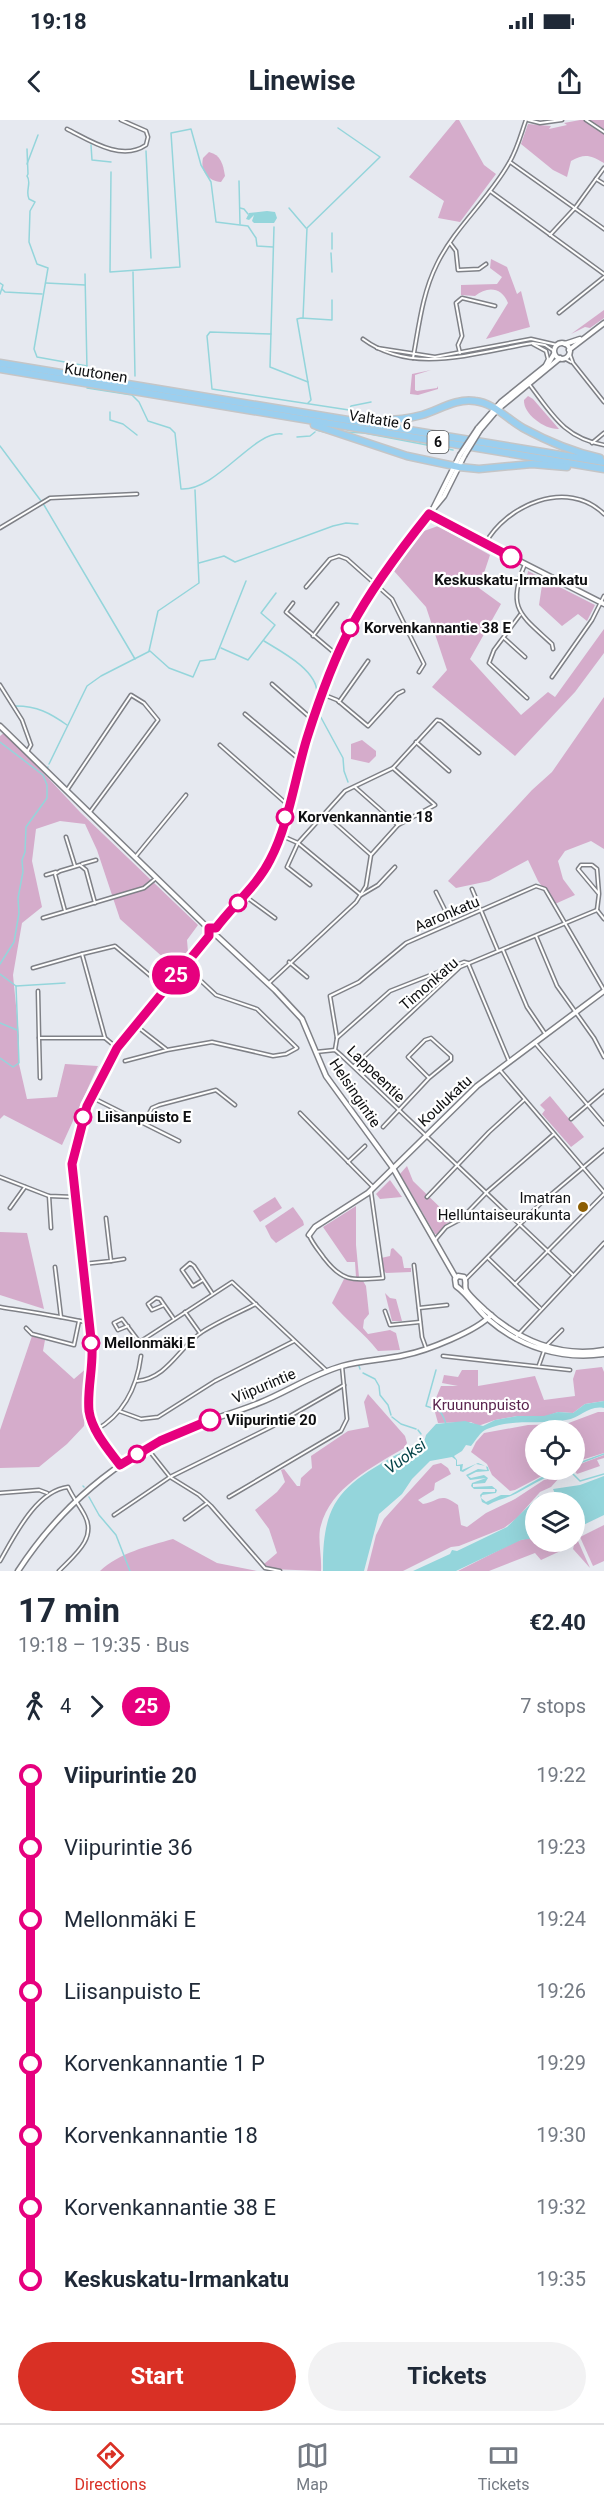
<!DOCTYPE html>
<html lang="en">
<head>
<meta charset="utf-8">
<style>
  :root { --surface:#fff; --page:#f2f2f3; --text:#1f2937; --muted:#747a83; --line:#e0e1e3; --accent:#d93025 }
  body { margin:0; font-family:Roboto,sans-serif; background:var(--page); color:var(--text); height:100vh; display:flex; flex-direction:column; font-size:22px; white-space:nowrap }
  * { box-sizing:border-box; margin:0 }
  p { font-size:20px; color:var(--muted) }
  .icon { flex:none; width:33px; height:33px; fill:none; stroke:currentColor; stroke-width:2; stroke-linecap:round; stroke-linejoin:round }
  .map { position:relative; height:1451px; overflow:hidden }
  .details { display:flex; flex-direction:column; background:var(--surface); flex:1 }
  .details>* { flex:none }
  .badge { padding:0 12px; border-radius:20px; font-size:21px; line-height:39px }
  .fabs { position:absolute; left:525px; top:1300px; display:grid; gap:12px }
  .fabs a { display:grid; place-items:center; width:60px; height:60px; border-radius:50%; background:var(--surface); box-shadow:0 6px 24px #0002; font-size:30px }
  .map>.badge { position:absolute; translate:-50% -50%; box-shadow:0 0 0 3px #fff }
  .legs { display:flex; align-items:center; gap:9px; height:66px; padding:0 18px; font-size:20px }
  .legs p { margin-inline-start:auto }
  .headline { display:flex; align-items:center; justify-content:space-between; height:102px; padding:0 18px }
  h1 { font-size:33px; font-weight:700; line-height:45px }
  .primary-button { display:flex; gap:12px; margin-top:auto; padding:12px 18px }
  .primary-button a { flex:1; height:69px; border-radius:36px; background:var(--accent); color:#fff; font-size:24px; font-weight:700; line-height:69px; text-align:center }
  .primary-button a+a { background:var(--page); color:var(--text) }
  ul { padding:0 18px; list-style:none }
  li { display:flex; align-items:center; gap:21px; height:72px; font-size:22px }
  li i { display:grid; place-items:center; width:9px; height:100%; margin:0 8px; background:currentColor }
  li i::after { content:''; width:15px; height:15px; margin:-8px; border:4px solid; border-radius:50%; background:var(--surface) }
  li p { margin-inline-start:auto }
  li:first-child i { background:linear-gradient(#0000 50%,currentColor 0) }
  li:last-child i { background:linear-gradient(currentColor 50%,#0000 0) }
  .status { display:flex; justify-content:space-between; align-items:center; height:42px; padding:0 30px; background:var(--surface); direction:ltr }
  .status svg { height:16px; fill:currentColor }
  header { display:flex; justify-content:space-between; align-items:center; height:78px; padding:0 18px; background:var(--surface); font-size:27px; font-weight:700 }
  .tab-bar { display:flex; justify-content:space-around; align-items:center; height:84px; border-top:2px solid var(--line); background:var(--surface); font-size:16px; color:var(--muted) }
  .tab-bar a { display:grid; justify-items:center; gap:3px }
  .tab-bar .current { color:var(--accent) }
  .map>svg:first-child { display:block }
  .green { fill:#d5accb }
  .water { fill:#94d5db }
  .lines { fill:none; stroke-linecap:round; stroke-linejoin:round }
  .stream { stroke:#94d5db; stroke-width:1.5 }
  .street-casing { stroke:#7f8187; stroke-width:5 }
  .secondary-casing { stroke:#7f8187; stroke-width:7 }
  .highway-casing { stroke:#c5c5c6; stroke-width:9 }
  .street { stroke:#fff; stroke-width:2 }
  .secondary { stroke:#fff; stroke-width:4 }
  .highway { stroke:#9bcfef; stroke-width:6 }
  .secondary-bridge-casing { stroke:#7f8187; stroke-width:7; stroke-linecap:butt }
  .secondary-bridge { stroke:#fff; stroke-width:4 }
  .line-1-casing { stroke:#fff; stroke-width:14 }
  .line-1 { stroke:#e6007e; stroke-width:9 }
  .stop-1-dot { fill:#fff; stroke:#e6007e; stroke-width:3 }
  .poi-dot { fill:#8c5e04; stroke:#fff; stroke-width:2 }
  .labels { text-anchor:middle; stroke-width:4.5; stroke-linejoin:round; paint-order:stroke }
  .shield { fill:#fff; stroke:#565758; stroke-width:1.5 }
  .shield-label { font-size:14px; font-weight:bold; fill:#0e0f11 }
  .street-label { font-size:15px; fill:#0e0f11; stroke:#fff }
  .stop-label { font-size:15px; font-weight:bold; fill:#0e0f11; stroke:#fff; text-anchor:start }
  .poi-label { font-size:15px; fill:#0e0f11; stroke:#fff; text-anchor:end }
  .park-label { font-size:15px; fill:#5a254f; stroke:#fff }
  .water-label { font-size:16px; font-style:italic; fill:#054348; stroke:#fff }
</style>
</head>
<body>
<div class="status"><b>19:18</b><svg viewBox="0 0 49 12"><path d="M0 12V9h3v3zM5 12V6h3v6zM10 12V3h3v9zM15 12V0h3v12zM26 1h20v11H26zM47 4h2v5h-2z"/></svg></div>
<header><svg class="icon" aria-label="back" viewBox="0 0 24 24"><path d="M15 5l-7 7 7 7"/></svg>Linewise<svg class="icon" aria-label="share" viewBox="0 0 24 24"><path d="M12 15V3M7 8l5-5 5 5M5 13v7h14v-7"/></svg></header>
<div class="map">
<svg width="604" height="1451" viewBox="0 0 604 1451">
  <rect width="100%" height="100%" fill="#e6e9f0"/>
  <g class="green">
    <polygon points="456,0 459,0 484,45 496,54 460,102 438,98 444,81 409,57"/>
    <path d="M580,0h24v43c-14,-8 -19,-10 -33,-2l-4,16 -14,-7 -32,-26 7,-20 23,2 -2,3 18,-4 -3,-2z"/>
    <path d="M209,32c12,3 14,12 16,24l-4,6c-13,-1 -21,-11 -18,-24z"/>
    <path d="M491,139l16,8 10,27 4,-3 9,36 -44,12 22,-36c-6,-16 -21,-17 -33,-7l-14,-1v-10l36,-1 5,-7 -12,-9z"/>
    <polygon points="604,190 604,198 590,208 585,207 571,214"/>
    <polygon points="431,250 415,255 415,270 417,271 437,268 438,266 438,269 418,275 410,274 412,254"/>
    <path d="M528,276l5,3 26,30c-14,1 -36,-15 -35,-29z"/>
    <polygon points="438,406 490,435 479,468 501,484 470,539 521,595 548,572 555,577 604,509 604,533 575,572 515,636 432,567 447,550 426,487 394,451 424,411"/>
    <polygon points="528,451 595,485 587,501 578,494 562,506 539,485 542,465 527,457"/>
    <polygon points="604,577 604,729 591,721 565,731 558,741 563,759 575,775 555,784 538,761 528,740 489,761 456,768 448,761 532,670 552,652"/>
    <polygon points="5,612 80,692 198,805 187,820 188,832 175,848 120,799 97,730 85,704 60,701 36,709 32,741 42,787 22,803 13,855 19,916 19,944 27,979 57,977 65,944 98,946 62,1025 4,995 0,999 0,616"/>
    <polygon points="362,620 376,631 376,636 369,643 351,639 351,624"/>
    <polygon points="550,976 584,1017 571,1027 542,994 545,990 540,985"/>
    <polygon points="407,1046 413,1061 453,1100 446,1104 437,1114 435,1114 400,1054"/>
    <polygon points="390,1060 402,1077 380,1079 376,1074"/>
    <polygon points="275,1077 282,1088 260,1102 253,1091"/>
    <polygon points="356,1086 356,1125 359,1157 356,1157 355,1142 347,1142 323,1107"/>
    <polygon points="293,1087 303,1101 304,1105 276,1123 271,1118 265,1106"/>
    <polygon points="0,1112 27,1113 44,1189 0,1175"/>
    <polygon points="393,1128 402,1137 404,1148 411,1148 411,1152 386,1153 383,1150 381,1138 390,1136 391,1129"/>
    <path d="M344,1159l19,2 3,5 3,28 -5,6 -1,8 5,6 22,-4 6,3 4,17 -22,1c-14,-18 -32,-31 -46,-48z"/>
    <polygon points="385,1173 390,1178 396,1179 402,1201 392,1201"/>
    <polygon points="32,1216 45,1220 43,1231 74,1259 88,1247 84,1306 67,1324 39,1347 0,1348 0,1310"/>
    <polygon points="602,1247 604,1252 604,1281 585,1284 573,1293 558,1292 544,1297 517,1296 495,1300 478,1306 471,1302 438,1303 433,1285 441,1266 458,1266 442,1263 444,1255 458,1257 462,1250 478,1250 478,1266 535,1256 544,1280 575,1276 573,1259 576,1250"/>
    <path d="M368,1274l37,42 2,7 -3,5c-33,20 -75,40 -84,81 -2,13 2,29 1,42l-51,-2 -6,-5 13,-11 -8,-24 -14,-19 22,-18 8,-10 -4,-12 3,-1 13,17h3l1,-8 11,-10 -1,-12 37,-25 21,-4 -5,-25z"/>
    <polygon points="598,1292 604,1292 604,1333 575,1342 574,1311 536,1311 536,1350 553,1350 515,1370 510,1371 492,1355 487,1344 471,1332 476,1322 484,1313 528,1305 566,1304"/>
    <polygon points="604,1335 604,1338 597,1340 600,1346 577,1354 574,1350 575,1346"/>
    <path d="M441,1343l7,5 3,6 -16,9 -1,7 -16,10 5,4c18,-4 17,-12 35,1l3,20 6,2 19,-14 29,-14 29,-19 16,-3 -9,10 -11,5 -23,26 -13,10 -45,18 -8,1 -48,24h-36l9,-36 8,-16 49,-54z"/>
    <polygon points="604,1405 604,1441 593,1446 580,1417"/>
    <polygon points="532,1417 535,1417 536,1422 562,1422 567,1428 541,1440 535,1433 489,1451 458,1451 517,1421"/>
    <path d="M173,1419l44,24 40,8h-157c19,-18 48,-25 73,-32z"/>
    <polygon points="575,1421 578,1421 590,1448 573,1429"/>
  </g>
  <g class="water">
    <polygon points="267,91 275,92 277,98 274,103 254,103 252,101 254,95 249,100 246,99 249,93"/>
    <path d="M604,1281v7c-16,-3 -23,10 -38,12 -26,5 -54,-2 -79,9 -7,3 -11,11 -16,17l-5,-1 -4,6 -8,5 3,4v5l6,-1 -1,6 16,-7 10,4 1,4 -13,1 -8,4 3,2 13,-3 4,3 -3,5 -12,1v3l19,-1 5,4 -1,3 -14,2 -1,3 5,4 15,-7h9l37,-21 16,-4c-16,6 -29,14 -44,22 -10,6 -21,7 -31,13l-6,-3 -2,-7 3,-3h12v-3h-21l-3,-3 1,-3 14,-5 -16,2 -4,-5 12,-6 9,1 -1,-4 -10,-2 -13,8 -3,-1v-5h-4v-6l-4,-3 -22,4 -18,18 -10,15 -23,20 -15,57h-41c-1,-68 16,-84 73,-116 10,-5 20,-8 28,-13l2,-7 10,-11 29,-3 18,5 12,-6 22,-4h27l14,-4 15,1 12,-9z"/>
    <polygon points="604,1356 604,1395 575,1409 574,1383 559,1383 553,1369 580,1365"/>
    <polygon points="539,1376 542,1383 536,1383 535,1418 521,1420 456,1451 413,1451 450,1434 452,1430 457,1431 507,1407"/>
  </g>
  <g class="lines">
    <g class="stream">
      <polyline points="91,25 92,40 111,42"/>
      <path d="M27,29l1,25 -1,2c5,6 -2,15 2,23l6,3 -5,9 -1,31 8,22 11,4 -14,81 3,8 50,9"/>
      <polyline points="146,31 151,138"/>
      <polyline points="27,44 38,15"/>
      <polyline points="111,52 110,152 180,147 171,13 191,9 201,45 211,62 216,102 248,106 256,118 257,126 273,127"/>
      <polyline points="239,61 240,104"/>
      <polyline points="240,88 244,89 248,94"/>
      <polyline points="289,88 306,108"/>
      <polyline points="274,107 270,247 308,262"/>
      <polyline points="332,129 332,113"/>
      <polyline points="331,133 332,152"/>
      <polyline points="133,152 135,256"/>
      <polyline points="85,154 87,249"/>
      <polyline points="0,163 3,165 0,174"/>
      <polyline points="46,163 85,165"/>
      <polyline points="2,169 5,172 42,174"/>
      <polyline points="303,198 307,108 380,37 338,8"/>
      <polyline points="271,214 210,212 207,216 212,269 349,290 351,286 371,282"/>
      <path d="M87,268l45,7 7,7 9,19 22,7 5,5 6,56c36,2 73,-59 101,-55"/>
      <polyline points="308,283 311,280 297,199 301,198 332,200 332,180"/>
      <polyline points="110,292 110,300 123,304 137,315"/>
      <polyline points="316,310 332,314"/>
      <polyline points="344,312 364,313 453,330"/>
      <polyline points="297,317 310,316 315,312"/>
      <polyline points="0,326 44,385 135,539"/>
      <polyline points="199,443 224,436 235,442 333,406 346,403 358,404"/>
      <path d="M264,521c18,11 53,29 53,52"/>
      <polyline points="221,528 248,540 275,505 261,493 276,473"/>
      <polyline points="149,531 158,491 199,463 195,370"/>
      <path d="M16,586c21,0 34,7 51,19"/>
      <polyline points="318,592 343,638 344,651 348,662"/>
      <polyline points="0,622 43,655 47,665 47,678 26,707 25,732 22,740 23,752 18,778 19,793 14,822 0,844"/>
      <polyline points="49,644 87,566 101,556 150,531 169,548 193,557 200,541 215,539 246,461"/>
      <polyline points="47,648 48,647"/>
      <polyline points="0,854 16,866 65,863"/>
      <polyline points="0,903 17,910"/>
      <polyline points="0,938 13,947 19,943 16,866"/>
      <polyline points="359,1246 360,1249"/>
      <path d="M436,1250l-10,36c14,5 15,3 20,18"/>
      <polyline points="363,1253 375,1259 379,1266 380,1275 388,1285 391,1295"/>
      <polyline points="392,1297 401,1304 416,1309"/>
      <polyline points="418,1310 421,1314"/>
      <polyline points="574,1345 604,1334"/>
      <polyline points="569,1350 580,1361 604,1354"/>
      <polyline points="83,1366 84,1367"/>
      <polyline points="89,1377 99,1395 116,1415 130,1451"/>
    </g>
    <g class="street-casing">
      <g id="street">
        <polyline points="528,0 540,3 562,0"/>
        <polyline points="586,0 604,12"/>
        <path d="M67,9c22,11 54,33 79,16l2,-8 -2,-6 -25,-11"/>
        <polyline points="510,42 604,109"/>
        <polyline points="596,59 604,64"/>
        <polyline points="490,71 604,154"/>
        <polyline points="550,115 575,88 604,48"/>
        <polyline points="450,123 456,131 458,150 479,149 486,144"/>
        <polyline points="559,193 604,157"/>
        <path d="M363,219c50,37 113,13 170,4l12,2 9,6"/>
        <polyline points="533,224 546,231 548,239 545,245"/>
        <polyline points="377,228 435,237 531,219 557,225"/>
        <polyline points="569,232 573,243 604,282"/>
        <polyline points="460,233 458,225 462,216 456,183 462,178 495,186"/>
        <path d="M413,238c6,-32 9,-64 24,-94 18,-37 52,-65 72,-101 8,-13 12,-29 17,-43"/>
        <polyline points="564,238 571,242"/>
        <path d="M529,264c23,30 35,54 75,61"/>
        <polyline points="592,323 604,313"/>
        <polyline points="0,408 50,378 137,374"/>
        <path d="M485,424c21,-39 82,-66 119,-30"/>
        <path d="M525,444c-19,45 -4,51 27,80l1,5"/>
        <polyline points="306,467 330,439 339,436 347,439 392,479 424,544 419,552"/>
        <polyline points="293,483 286,492 337,535"/>
        <polyline points="520,495 494,530 489,543 527,578"/>
        <polyline points="313,516 337,484"/>
        <polyline points="504,518 525,537"/>
        <polyline points="552,557 592,500 604,476"/>
        <polyline points="272,564 313,600"/>
        <polyline points="0,565 22,600 31,625 27,632"/>
        <polyline points="322,574 337,580 368,606 397,574 403,571"/>
        <polyline points="339,582 368,541"/>
        <polyline points="245,594 300,640"/>
        <polyline points="416,622 449,651"/>
        <polyline points="220,625 288,685"/>
        <polyline points="355,667 398,705"/>
        <polyline points="67,670 131,575 144,583 158,600 90,692"/>
        <polyline points="326,695 371,735"/>
        <polyline points="280,715 298,723 361,775 378,765 395,747"/>
        <polyline points="66,717 75,746"/>
        <polyline points="136,736 186,675"/>
        <polyline points="82,744 96,740"/>
        <polyline points="46,755 56,752"/>
        <polyline points="310,765 287,747 298,723 345,671 393,648 437,600 441,601 479,633"/>
        <polyline points="472,769 498,831"/>
        <polyline points="436,772 451,802"/>
        <polyline points="245,776 275,798"/>
        <polyline points="597,790 599,774 578,749 581,745 592,745 597,749 599,774"/>
        <polyline points="597,790 604,799"/>
        <polyline points="65,791 55,754 60,751 80,745 86,750 95,783"/>
        <polyline points="43,798 144,768 155,759"/>
        <polyline points="536,816 557,866 594,918 604,937"/>
        <polyline points="503,830 527,887 546,915"/>
        <polyline points="289,842 307,857"/>
        <polyline points="33,848 82,834"/>
        <polyline points="268,864 356,782 366,766 371,735 398,705 435,685 393,648"/>
        <polyline points="38,871 39,918"/>
        <polyline points="135,905 166,929"/>
        <polyline points="337,918 390,871 464,842 468,843 509,941"/>
        <polyline points="535,923 604,1004"/>
        <polyline points="117,928 105,918 82,834 115,826 165,868"/>
        <polyline points="335,930 337,918 330,876 359,862 406,823 536,766 545,769 604,870"/>
        <polyline points="316,932 335,930 342,936 573,1155"/>
        <polyline points="125,941 167,930 212,922 273,936 286,934 297,928 257,889 216,875 184,845"/>
        <polyline points="354,946 460,847 597,790"/>
        <polyline points="499,949 604,1072"/>
        <polyline points="40,958 39,918 105,918"/>
        <polyline points="91,977 179,1021"/>
        <polyline points="399,990 429,958 451,940 451,936 431,918 425,920 408,937 429,958"/>
        <polyline points="300,993 374,1068"/>
        <polyline points="571,999 604,971"/>
        <polyline points="144,1003 152,988 159,985 216,970 235,985"/>
        <polyline points="383,1007 399,990"/>
        <polyline points="348,1042 365,1026"/>
        <polyline points="0,1057 49,1076 74,1077"/>
        <polyline points="49,1076 51,1108"/>
        <polyline points="427,1077 489,1012 524,980"/>
        <polyline points="10,1088 25,1067"/>
        <path d="M309,1115c3,8 10,16 15,23 19,25 30,22 59,20l-12,-86"/>
        <polyline points="434,1121 446,1107 461,1099 488,1071 554,1014"/>
        <polyline points="488,1138 540,1188"/>
        <polyline points="111,1141 124,1139"/>
        <polyline points="83,1144 111,1141 106,1098"/>
        <polyline points="414,1145 422,1217 426,1228"/>
        <polyline points="55,1147 61,1197"/>
        <polyline points="466,1159 541,1083 604,1030"/>
        <polyline points="203,1160 193,1166 182,1150 190,1143 194,1146 212,1173"/>
        <polyline points="515,1164 604,1074"/>
        <polyline points="164,1185 152,1190 148,1184 156,1178 160,1179 174,1199"/>
        <path d="M0,1187c30,5 59,9 89,16"/>
        <polyline points="419,1188 447,1185"/>
        <polyline points="385,1191 390,1205 420,1202"/>
        <polyline points="185,1192 200,1213"/>
        <polyline points="128,1206 118,1210 114,1203 122,1199 138,1220 141,1221 232,1162 327,1251"/>
        <polyline points="26,1208 32,1214 74,1225 79,1201"/>
        <polyline points="515,1218 604,1123"/>
        <polyline points="546,1226 562,1210"/>
        <polyline points="443,1236 570,1250"/>
        <polyline points="539,1245 544,1231"/>
        <path d="M137,1261c31,-3 42,-34 65,-49 17,-11 36,-19 54,-28"/>
        <polyline points="119,1291 141,1299 158,1297 215,1261 294,1221"/>
        <path d="M96,1310c28,-16 41,-43 45,-74"/>
        <polyline points="147,1328 170,1357 199,1375 211,1386 265,1448 280,1451"/>
        <polyline points="0,1373 39,1370 47,1373"/>
        <polyline points="229,1377 341,1311 347,1299 342,1246"/>
        <polyline points="114,1395 170,1357 271,1307 344,1265"/>
        <polyline points="185,1399 207,1383"/>
        <path d="M0,1441c15,-26 36,-70 68,-74 5,11 12,19 17,29 12,23 -12,40 -26,55"/>
      </g>
    </g>
    <g class="secondary-casing">
      <g id="secondary">
        <circle cx="562" cy="231" r="8"/>
        <polyline points="565,224 580,219"/>
        <polyline points="569,230 604,203"/>
        <polyline points="478,308 501,282 548,244 554,234"/>
        <polyline points="480,310 497,290 560,238"/>
        <polyline points="433,389 460,335"/>
        <polyline points="429,395 604,484"/>
        <polyline points="0,606 209,809"/>
        <polyline points="216,808 259,758 271,739 280,715 313,600 337,535 351,506 377,464 412,415 444,376 464,336"/>
        <polyline points="217,816 275,870 302,899 326,956 393,1048 456,1158"/>
        <polyline points="309,1115 315,1107 368,1073 477,966 604,871"/>
        <path d="M604,1230c-45,8 -86,-10 -119,-40 -5,-5 -15,-13 -19,-20 -2,-5 1,-8 -2,-13l-6,-1 -3,3 1,7c13,9 20,23 32,33 32,28 73,41 116,35"/>
        <polyline points="120,1345 97,1313 89,1292 93,1239 74,1077 73,1033 85,991 108,941 135,905 209,816"/>
        <path d="M18,1451c41,-63 99,-113 168,-142 24,-10 49,-16 73,-26 28,-11 54,-29 83,-37 21,-6 42,-6 63,-11 21,-4 72,-24 86,-40"/>
      </g>
    </g>
    <g class="highway-casing">
      <g id="highway">
        <polyline points="0,243 604,342"/>
        <polyline points="0,249 604,349"/>
        <path d="M357,299c22,2 43,2 65,-4 17,-5 34,-17 53,-14 19,2 32,18 48,27 24,13 50,24 77,30"/>
        <polyline points="314,305 407,336 459,347 479,349 532,344 567,347"/>
      </g>
    </g>
    <use href="#street" class="street"/>
    <use href="#secondary" class="secondary"/>
    <use href="#highway" class="highway"/>
    <g class="secondary-bridge-casing">
      <g id="secondary-bridge">
        <polyline points="460,335 478,308"/>
        <polyline points="464,336 480,310"/>
      </g>
    </g>
    <use href="#secondary-bridge" class="secondary-bridge"/>
  </g>
  <g class="lines">
    <g class="line-1-casing">
      <path id="line-1" d="M210,1300l-50,21 -40,24c-12,-16 -28,-34 -31,-54 -2,-21 4,-42 3,-63l-20,-184 15,-58 30,-58 92,-112v-8h7c17,-23 41,-42 54,-68 19,-36 25,-83 37,-122 12,-38 25,-76 44,-111 21,-40 50,-78 78,-113l82,43"/>
    </g>
    <use href="#line-1" class="line-1"/>
  </g>
  <g class="stop-1-dot">
    <circle cx="511" cy="437" r="10"/>
    <circle cx="350" cy="508" r="8"/>
    <circle cx="285" cy="697" r="8"/>
    <circle cx="238" cy="783" r="8"/>
    <circle cx="83" cy="997" r="8"/>
    <circle cx="91" cy="1223" r="8"/>
    <circle cx="210" cy="1300" r="10"/>
    <circle cx="137" cy="1334" r="8"/>
  </g>
  <circle class="poi-dot" cx="583" cy="1087" r="6"/>
  <g class="labels">
    <rect class="shield" x="427.5" y="311" width="21" height="22" rx="4.5"/>
    <g class="shield-label">
      <text x="438" y="327">6</text>
    </g>
    <g class="street-label">
      <text transform="translate(96 253) rotate(9)" y="5">Kuutonen</text>
      <text transform="translate(380 300) rotate(9)" y="5">Valtatie 6</text>
      <text transform="translate(447 794) rotate(-23)" y="5">Aaronkatu</text>
      <text transform="translate(429 864) rotate(-41)" y="5">Timonkatu</text>
      <text transform="translate(376 954) rotate(44)" y="5">Lappeentie</text>
      <text transform="translate(355 973) rotate(56)" y="5">Helsingintie</text>
      <text transform="translate(445 981) rotate(-43)" y="5">Koulukatu</text>
      <text transform="translate(264 1266) rotate(-23)" y="5">Viipurintie</text>
    </g>
    <g class="stop-label">
      <text x="511" y="465" text-anchor="middle">Keskuskatu-Irmankatu</text>
      <text x="364" y="513">Korvenkannantie 38 E</text>
      <text x="298" y="702">Korvenkannantie 18</text>
      <text x="97" y="1002">Liisanpuisto E</text>
      <text x="104" y="1228">Mellonmäki E</text>
      <text x="226" y="1305">Viipurintie 20</text>
    </g>
    <g class="poi-label">
      <text x="571" y="1083">Imatran<tspan x="571" dy="17">Helluntaiseurakunta</tspan></text>
    </g>
    <g class="park-label">
      <text x="481" y="1290">Kruununpuisto</text>
    </g>
    <g class="water-label">
      <text transform="translate(405 1336) rotate(-36)" y="6">Vuoksi</text>
    </g>
  </g>
</svg>
<div class="fabs">
<a><svg class="icon" aria-label="locate" viewBox="0 0 24 24"><circle cx="12" cy="12" r="6"/><path d="M12 2v4M12 18v4M2 12h4M18 12h4"/></svg></a>
<a><svg class="icon" aria-label="layers" viewBox="0 0 24 24"><path d="M12 4l9 5-9 5-9-5zM3 14l9 5 9-5"/></svg></a>
</div>
<b class="badge" style="left:176px;top:855px;background:#e6007e;color:#fff">25</b>
</div>
<section class="details">
<div class="headline"><div><h1>17 min</h1><p>19:18 – 19:35 · Bus</p></div><b>€2.40</b></div>
<div class="legs"><svg class="icon" aria-label="walk" viewBox="0 0 24 24"><circle cx="13" cy="4" r="2"/><path d="M13 8l-2 6 4 7M11 14l-3 7M7 12l3-4h3l4 4"/></svg>4<svg class="icon" aria-label="forward" viewBox="0 0 24 24"><path d="M9 5l7 7-7 7"/></svg><b class="badge" style="background:#e6007e;color:#fff">25</b><p>7 stops</p></div>
<ul>
<li><i style="color:#e6007e"></i><b>Viipurintie 20</b><p>19:22</p></li>
<li><i style="color:#e6007e"></i><span>Viipurintie 36</span><p>19:23</p></li>
<li><i style="color:#e6007e"></i><span>Mellonmäki E</span><p>19:24</p></li>
<li><i style="color:#e6007e"></i><span>Liisanpuisto E</span><p>19:26</p></li>
<li><i style="color:#e6007e"></i><span>Korvenkannantie 1 P</span><p>19:29</p></li>
<li><i style="color:#e6007e"></i><span>Korvenkannantie 18</span><p>19:30</p></li>
<li><i style="color:#e6007e"></i><span>Korvenkannantie 38 E</span><p>19:32</p></li>
<li><i style="color:#e6007e"></i><b>Keskuskatu-Irmankatu</b><p>19:35</p></li>
</ul>
<div class="primary-button"><a>Start</a><a>Tickets</a></div>
</section>
<nav class="tab-bar">
<a class="current"><svg class="icon" aria-label="directions" viewBox="0 0 24 24"><path d="M12 3l9 9-9 9-9-9zM9 14v-3h6M13 9l2 2-2 2"/></svg>Directions</a>
<a><svg class="icon" aria-label="map" viewBox="0 0 24 24"><path d="M3 6l6-2 6 2 6-2v14l-6 2-6-2-6 2zM9 4v14M15 6v14"/></svg>Map</a>
<a><svg class="icon" aria-label="tickets" viewBox="0 0 24 24"><path d="M3 7h18v10H3zM15 7v10"/></svg>Tickets</a>
</nav>
</body>
</html>
